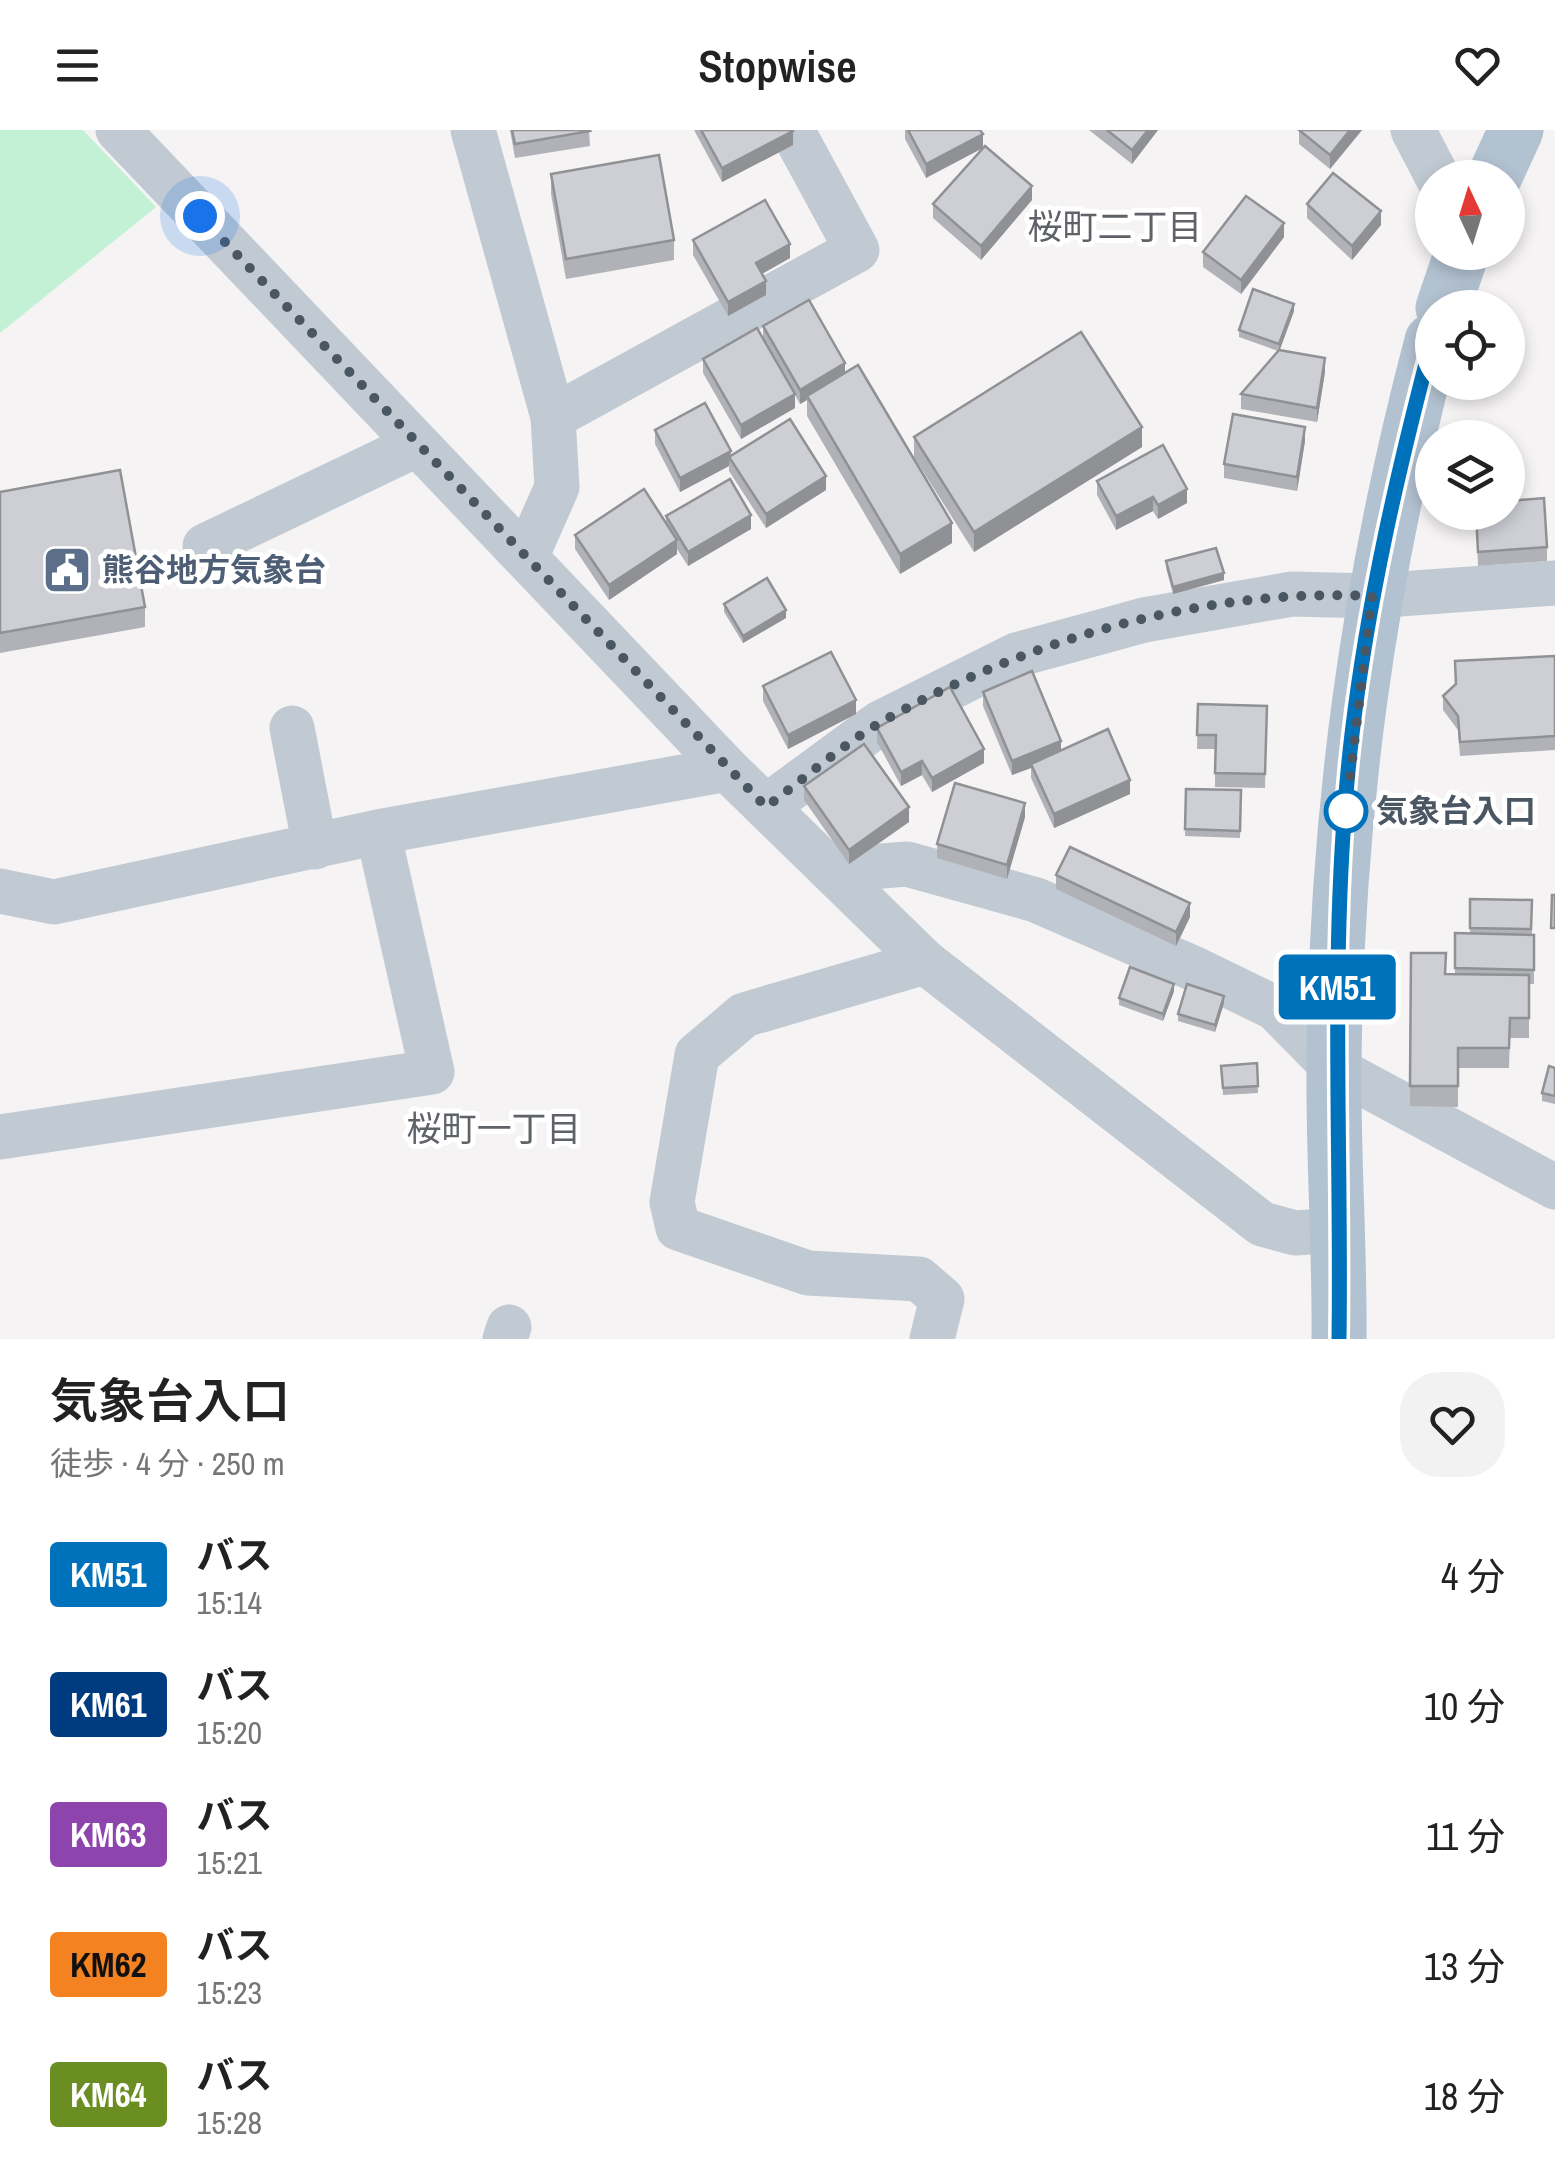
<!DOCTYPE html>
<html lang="ja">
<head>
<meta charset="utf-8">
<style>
  :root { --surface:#fff; --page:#f2f2f2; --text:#222; --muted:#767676 }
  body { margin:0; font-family:"Archivo Narrow","Noto Sans JP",sans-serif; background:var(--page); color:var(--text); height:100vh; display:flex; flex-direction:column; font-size:38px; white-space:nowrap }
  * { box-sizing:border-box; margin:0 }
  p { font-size:32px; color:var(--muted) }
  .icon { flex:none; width:55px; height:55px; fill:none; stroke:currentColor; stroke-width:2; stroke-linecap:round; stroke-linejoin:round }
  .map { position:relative; height:1209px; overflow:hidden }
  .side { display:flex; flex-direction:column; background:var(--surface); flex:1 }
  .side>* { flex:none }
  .badge { padding:0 20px; border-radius:8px; font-size:35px; line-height:65px }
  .needle { width:65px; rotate:356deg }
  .tools { position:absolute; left:1415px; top:30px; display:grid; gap:20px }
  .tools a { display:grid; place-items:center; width:110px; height:110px; border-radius:50%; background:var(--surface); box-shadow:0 5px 15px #0003; font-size:50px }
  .you { position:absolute; width:50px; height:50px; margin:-25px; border:8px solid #fff; border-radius:50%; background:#1a73e8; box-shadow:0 0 0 15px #1a73e833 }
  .map>.badge { position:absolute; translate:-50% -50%; box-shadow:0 0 0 5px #fff }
  .round { display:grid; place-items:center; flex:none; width:105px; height:105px; border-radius:40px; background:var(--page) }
  .overview { display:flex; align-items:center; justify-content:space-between; height:170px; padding:0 50px }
  h1 { font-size:48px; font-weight:600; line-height:75px }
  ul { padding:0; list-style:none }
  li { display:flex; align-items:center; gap:30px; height:130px; padding:0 50px }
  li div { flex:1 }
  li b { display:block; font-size:38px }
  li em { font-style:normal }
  li .badge { min-width:110px; font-weight:700; text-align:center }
  header { display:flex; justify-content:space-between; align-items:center; height:130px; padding:0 50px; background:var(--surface); font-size:45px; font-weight:600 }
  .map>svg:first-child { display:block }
  .green { fill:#c3f1d5 }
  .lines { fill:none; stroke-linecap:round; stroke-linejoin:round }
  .minor { stroke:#c1cad2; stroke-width:45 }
  .major { stroke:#b3c2d1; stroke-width:55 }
  .wall { fill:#b0b2b7 }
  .shaded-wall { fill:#909195 }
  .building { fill:#cdcfd5; stroke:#909195; stroke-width:2.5 }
  .line-casing { stroke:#fff; stroke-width:22 }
  .line { stroke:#0072bc; stroke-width:15 }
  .walk { stroke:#4a5661; stroke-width:10; stroke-dasharray:0 18 }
  .stop-dot { fill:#fff; stroke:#0072bc; stroke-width:5 }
  .labels { text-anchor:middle; stroke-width:10; stroke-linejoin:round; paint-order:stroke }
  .service-label { font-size:32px; font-weight:bold; fill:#4e5e75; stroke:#fff; text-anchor:start }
  .stop-label { font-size:32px; font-weight:bold; fill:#4a5661; stroke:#fff; text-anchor:start }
  .neighbourhood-label { font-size:35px; fill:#5f6368; stroke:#fff }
</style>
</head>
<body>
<header><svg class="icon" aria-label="menu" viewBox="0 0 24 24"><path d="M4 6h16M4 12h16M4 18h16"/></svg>Stopwise<svg class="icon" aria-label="heart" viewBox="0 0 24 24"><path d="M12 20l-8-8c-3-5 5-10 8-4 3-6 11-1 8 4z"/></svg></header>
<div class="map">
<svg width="1555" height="1209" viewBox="0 0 1555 1209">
  <rect width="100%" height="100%" fill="#f5f3f3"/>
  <polygon class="green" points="0,0 83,0 156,77 0,203"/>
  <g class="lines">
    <g class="minor">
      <polyline points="118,0 727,639 925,832 1262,1094 1295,1103 1340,1100"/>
      <polyline points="473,0 553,287 557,357 527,425"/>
      <polyline points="1413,0 1438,48"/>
      <polyline points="553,287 857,120 792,0"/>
      <polyline points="205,416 416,315"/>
      <polyline points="292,598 315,717"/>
      <polyline points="766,677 880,593 1016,525 1144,490 1292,464 1372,466 1555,453"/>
      <polyline points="831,740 907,734 1036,770 1197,840 1275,878 1334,938 1555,1057"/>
      <polyline points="0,761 54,772 378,702 727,639"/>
      <polyline points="925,832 744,885 697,925 672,1072 678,1098 808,1143 919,1149 942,1169 932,1209"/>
      <polyline points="0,1007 432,942 378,702"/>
      <polyline points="505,1209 509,1197"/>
    </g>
    <g class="major">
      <polyline points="1494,48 1516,0"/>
      <polyline points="1443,178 1462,122"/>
      <path d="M1339,1209c1,-91 -6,-182 -5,-273 2,-251 34,-482 98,-725"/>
    </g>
  </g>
  <g class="wall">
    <polygon points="510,0 589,0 590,16 515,28"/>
    <polygon points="694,0 792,0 793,15 722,52"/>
    <polygon points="905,0 980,0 926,48 905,9"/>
    <polygon points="1089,0 1158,0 1132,34"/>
    <polygon points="1299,0 1362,0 1330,39 1299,14"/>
    <polygon points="551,44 674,110 674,130 566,149 551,64"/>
    <polygon points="1032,70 981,130 933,88 933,74"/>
    <polygon points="1307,74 1381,95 1352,130 1307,88"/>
    <polygon points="1284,107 1241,164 1203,137 1203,122"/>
    <polygon points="693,110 790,128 762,144 766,165 728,186 693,125"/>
    <polygon points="1294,181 1280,220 1325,242 1317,292 1241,279 1241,264 1278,221 1239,207 1239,200"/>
    <polygon points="763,196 845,243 952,413 900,444 807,286 807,270 800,274 795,265 795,278 741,309 703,243 703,229 763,209"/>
    <polygon points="655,300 731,326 826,360 766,398 729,341 729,336 680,362 655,314"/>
    <polygon points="914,307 1142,317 974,422 914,327"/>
    <polygon points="1305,311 1297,361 1224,348 1224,334"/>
    <polygon points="1097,351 1187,373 1158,389 1153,381 1116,400 1097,365"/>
    <polygon points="0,362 145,477 145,497 0,523"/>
    <polygon points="1476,382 1547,417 1547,431 1478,436"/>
    <polygon points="666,386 751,399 688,436 677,419 677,424 609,470 575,419 575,405 666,393"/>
    <polygon points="1166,431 1224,450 1173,464 1166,438"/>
    <polygon points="724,474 786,488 743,513 724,482"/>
    <polygon points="1555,526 1555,620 1460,626 1458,600 1443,580 1443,566"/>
    <polygon points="763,556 856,584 788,619 763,571"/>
    <polygon points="983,562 1061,620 1130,664 1054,698 1031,648 1031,638 1012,645 983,576"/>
    <polygon points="1198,574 1267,576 1265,658 1215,657 1215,619 1197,619"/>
    <polygon points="877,598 984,633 932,662 922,645 901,656 877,612"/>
    <polygon points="804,656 909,692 849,734 804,670"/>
    <polygon points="1186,659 1241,660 1240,708 1185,706"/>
    <polygon points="1025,687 1007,749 937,728 937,714"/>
    <polygon points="1056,745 1190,787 1176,816 1056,759"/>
    <polygon points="1470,769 1532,770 1532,805 1534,805 1534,854 1529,854 1529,908 1510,908 1509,938 1458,938 1458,977 1410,976 1411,823 1446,844 1455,844 1455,803 1470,803"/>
    <polygon points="1174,861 1163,891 1119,875 1119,868"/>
    <polygon points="1224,873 1215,902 1178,891 1178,884"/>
    <polygon points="1257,933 1258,963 1223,965 1221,936"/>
    <polygon points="1555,938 1555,974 1542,971 1542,963"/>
  </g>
  <g class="shaded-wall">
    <polygon points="1148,0 1158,0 1132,34 1132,20"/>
    <polygon points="1350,0 1362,0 1330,39 1330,25"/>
    <polygon points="793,1 793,15 722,52 722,38"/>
    <polygon points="983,4 983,18 926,48 926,34"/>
    <polygon points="1032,56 1032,70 981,130 981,116"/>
    <polygon points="1381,81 1381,95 1352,130 1352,116"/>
    <polygon points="1284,93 1284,107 1241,164 1241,150"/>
    <polygon points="790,114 790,128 756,147 756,133"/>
    <polygon points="766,151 766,165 728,186 728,172"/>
    <polygon points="1294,174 1294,181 1279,221 1279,214"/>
    <polygon points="1325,228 1325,242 1317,292 1317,278"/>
    <polygon points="845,233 845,247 807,266 807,270 800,274 800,260"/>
    <polygon points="795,264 795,278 741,309 741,295"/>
    <polygon points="1142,297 1142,317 974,422 974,402"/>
    <polygon points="1305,297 1305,311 1297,361 1297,347"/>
    <polygon points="731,321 729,336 680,362 680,348"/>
    <polygon points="826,346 826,360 766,398 766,384"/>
    <polygon points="1187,359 1187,373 1158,389 1158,375"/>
    <polygon points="1153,367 1153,381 1116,400 1116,386"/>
    <polygon points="751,385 751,399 688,436 688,422"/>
    <polygon points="952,393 952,413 900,444 900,424"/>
    <polygon points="677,410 677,424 609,470 609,455"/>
    <polygon points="1224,443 1224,450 1173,464 1173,457"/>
    <polygon points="786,480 786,488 743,513 743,506"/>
    <polygon points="856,570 856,584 788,619 788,605"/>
    <polygon points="1061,611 1061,625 1031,634 1031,638 1012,645 1012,631"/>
    <polygon points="984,619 984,633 932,662 932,648"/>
    <polygon points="922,631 922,645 901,656 901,642"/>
    <polygon points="1130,650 1130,664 1054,698 1054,684"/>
    <polygon points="1025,673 1025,687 1007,749 1007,735"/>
    <polygon points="909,677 909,692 849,734 849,720"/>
    <polygon points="1190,773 1190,787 1176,816 1176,802"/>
    <polygon points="1174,854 1174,861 1163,891 1163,884"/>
    <polygon points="1224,866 1224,873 1215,902 1215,895"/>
  </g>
  <g class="building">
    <polygon points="512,0 589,0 590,1 515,14"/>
    <polygon points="701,0 792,0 793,1 722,38"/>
    <polygon points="908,0 980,0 983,4 926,34"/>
    <polygon points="1107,0 1148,0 1132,20"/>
    <polygon points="1299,0 1350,0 1330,25"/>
    <polygon points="985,16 1032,56 981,116 933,74"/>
    <polygon points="659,25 674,110 566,129 551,44"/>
    <polygon points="1333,43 1381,81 1352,116 1307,74"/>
    <polygon points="1246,66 1284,93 1241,150 1203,122"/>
    <polygon points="765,70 790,114 756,133 766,151 728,172 693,110"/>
    <polygon points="1253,159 1294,174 1279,214 1239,200"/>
    <polygon points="809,170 845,233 800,260 763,196"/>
    <polygon points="757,198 795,264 741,295 703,229"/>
    <polygon points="1081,202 1142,297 974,402 914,307"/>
    <polygon points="1279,220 1325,228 1317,278 1241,264"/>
    <polygon points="858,235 952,393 900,424 807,266"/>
    <polygon points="705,273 731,321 680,348 655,300"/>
    <polygon points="1233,284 1305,297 1297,347 1224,334"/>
    <polygon points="790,289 826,346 766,384 729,327"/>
    <polygon points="1163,315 1187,359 1158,375 1153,367 1116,386 1097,351"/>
    <polygon points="120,340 145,477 0,503 0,362"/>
    <polygon points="730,349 751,385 688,422 666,386"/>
    <polygon points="644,359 677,410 609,455 575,405"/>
    <polygon points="1544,368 1547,417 1478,422 1476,382 1508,382 1508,371"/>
    <polygon points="1216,418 1224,443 1173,457 1166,431"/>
    <polygon points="767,448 786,480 743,506 724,474"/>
    <polygon points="831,522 856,570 788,605 763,556"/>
    <polygon points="1555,526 1555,606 1460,612 1458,586 1443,566 1456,554 1455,531"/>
    <polygon points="1032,541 1061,611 1012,631 983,562"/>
    <polygon points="950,557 984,619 932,648 922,631 901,642 877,598"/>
    <polygon points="1198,574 1267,576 1265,644 1215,643 1216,605 1197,605"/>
    <polygon points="1108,599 1130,650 1054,684 1031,634"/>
    <polygon points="864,614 909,677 849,720 804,656"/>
    <polygon points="955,653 1025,673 1007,735 937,714"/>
    <polygon points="1186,659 1241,660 1240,701 1185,699"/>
    <polygon points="1070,717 1190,773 1176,802 1056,745"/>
    <polygon points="1552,765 1555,765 1555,798 1551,798"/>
    <polygon points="1470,769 1532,770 1531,799 1470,798"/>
    <polygon points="1455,803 1534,805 1534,840 1455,838"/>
    <polygon points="1411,823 1446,823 1445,844 1529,845 1529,888 1510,888 1509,918 1458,918 1458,956 1410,956"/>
    <polygon points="1130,837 1174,854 1163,884 1119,868"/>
    <polygon points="1187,854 1224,866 1215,895 1178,884"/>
    <polygon points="1257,933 1258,956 1223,958 1221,936"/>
    <polygon points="1549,936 1555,938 1555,966 1542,963"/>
  </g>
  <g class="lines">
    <g class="line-casing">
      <path id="line" d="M1339,1209c3,-203 -11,-403 13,-605 16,-134 46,-264 80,-393"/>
    </g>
    <use href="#line" class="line"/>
    <path class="walk" d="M200,86l566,591c38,-28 76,-62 117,-86 146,-82 321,-133 489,-125l-26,215"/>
  </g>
  <defs>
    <g id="civic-square" transform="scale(2.5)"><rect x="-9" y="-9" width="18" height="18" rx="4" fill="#5c6f8a" stroke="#fff"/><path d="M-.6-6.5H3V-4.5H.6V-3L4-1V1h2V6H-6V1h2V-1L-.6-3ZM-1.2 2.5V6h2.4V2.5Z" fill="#fff"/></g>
  </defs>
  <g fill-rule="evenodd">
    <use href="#civic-square" x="67" y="440"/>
  </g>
  <circle class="stop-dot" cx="1346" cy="681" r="20"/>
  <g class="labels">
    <g class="service-label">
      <text x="102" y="451">熊谷地方気象台</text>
    </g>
    <g class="stop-label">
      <text x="1376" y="692">気象台入口</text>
    </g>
    <g class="neighbourhood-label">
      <text x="1115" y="109">桜町二丁目</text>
      <text x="494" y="1011">桜町一丁目</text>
    </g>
  </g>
</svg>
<div class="tools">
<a><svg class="needle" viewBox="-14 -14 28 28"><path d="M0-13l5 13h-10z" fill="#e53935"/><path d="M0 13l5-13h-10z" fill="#767676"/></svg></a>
<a><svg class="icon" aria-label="locate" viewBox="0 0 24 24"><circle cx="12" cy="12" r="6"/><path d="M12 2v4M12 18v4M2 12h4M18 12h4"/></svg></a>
<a><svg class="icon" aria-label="layers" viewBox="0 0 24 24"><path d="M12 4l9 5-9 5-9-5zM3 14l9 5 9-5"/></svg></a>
</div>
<div class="you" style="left:200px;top:86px"></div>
<b class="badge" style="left:1337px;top:857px;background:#0072bc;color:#fff">KM51</b>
</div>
<section class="side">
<div class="overview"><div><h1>気象台入口</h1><p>徒歩 · 4 分 · 250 m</p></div><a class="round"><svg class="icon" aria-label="heart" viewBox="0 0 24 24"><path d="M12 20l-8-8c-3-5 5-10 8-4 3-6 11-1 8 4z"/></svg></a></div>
<ul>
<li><span class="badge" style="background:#0072bc;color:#fff">KM51</span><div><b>バス</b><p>15:14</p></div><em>4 分</em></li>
<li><span class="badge" style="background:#003b80;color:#fff">KM61</span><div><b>バス</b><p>15:20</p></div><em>10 分</em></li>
<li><span class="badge" style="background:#8e44ad;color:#fff">KM63</span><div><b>バス</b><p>15:21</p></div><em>11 分</em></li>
<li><span class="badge" style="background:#f58220;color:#111">KM62</span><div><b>バス</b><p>15:23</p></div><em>13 分</em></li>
<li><span class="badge" style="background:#6b8e23;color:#fff">KM64</span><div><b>バス</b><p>15:28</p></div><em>18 分</em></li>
</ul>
</section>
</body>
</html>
